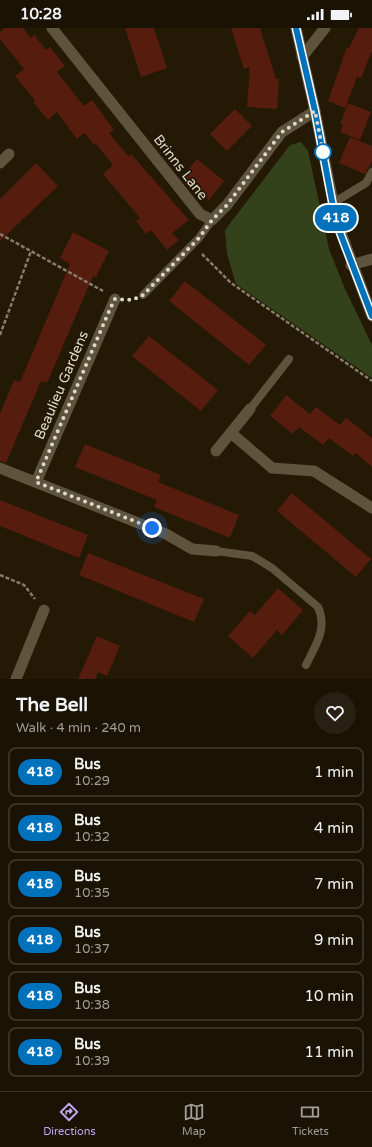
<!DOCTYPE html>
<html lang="en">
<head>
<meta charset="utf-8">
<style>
  :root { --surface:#1a1304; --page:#272013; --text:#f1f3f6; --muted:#9f9e9a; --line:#383226; --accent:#bea9f5 }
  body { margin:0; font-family:"Varela Round",sans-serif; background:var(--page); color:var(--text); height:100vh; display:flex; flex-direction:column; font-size:15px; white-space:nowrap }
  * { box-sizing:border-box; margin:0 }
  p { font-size:13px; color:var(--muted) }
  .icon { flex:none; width:22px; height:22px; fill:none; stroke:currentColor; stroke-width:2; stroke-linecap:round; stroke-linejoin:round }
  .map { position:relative; height:651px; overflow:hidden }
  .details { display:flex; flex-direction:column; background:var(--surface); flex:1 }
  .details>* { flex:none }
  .badge { padding:0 8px; border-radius:13px; font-size:14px; line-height:26px }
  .you { position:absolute; width:20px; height:20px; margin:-10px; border:3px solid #fff; border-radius:50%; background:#1a73e8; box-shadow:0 0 0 6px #1a73e833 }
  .map>.badge { position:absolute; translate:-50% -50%; box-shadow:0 0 0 2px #fff }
  .round { display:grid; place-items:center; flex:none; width:42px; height:42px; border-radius:21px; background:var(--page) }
  .headline { display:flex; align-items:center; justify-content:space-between; height:68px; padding:0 16px }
  h1 { font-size:19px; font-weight:700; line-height:30px }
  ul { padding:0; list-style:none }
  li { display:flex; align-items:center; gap:12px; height:50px; margin:0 8px 6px; padding:0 8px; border:2px solid var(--line); border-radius:8px }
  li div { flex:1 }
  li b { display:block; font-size:15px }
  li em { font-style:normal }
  li .badge { min-width:44px; font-weight:700; text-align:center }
  .status { display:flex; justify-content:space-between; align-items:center; height:28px; padding:0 20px; background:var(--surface); direction:ltr }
  .status svg { height:11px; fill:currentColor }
  .dock { display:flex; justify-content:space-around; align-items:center; height:56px; border-top:1px solid var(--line); background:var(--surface); font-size:11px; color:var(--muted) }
  .dock a { display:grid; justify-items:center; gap:2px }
  .dock .current { color:var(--accent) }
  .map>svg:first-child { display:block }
  .green { fill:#34421b }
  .building { fill:#561c0e }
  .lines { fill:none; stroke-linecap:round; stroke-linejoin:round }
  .path { stroke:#847c6c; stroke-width:2.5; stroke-dasharray:4 2; stroke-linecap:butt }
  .service { stroke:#5e543d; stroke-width:8 }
  .minor { stroke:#5e543d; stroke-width:11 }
  .tertiary { stroke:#5e543d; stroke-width:11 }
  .line-casing { stroke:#fff; stroke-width:9 }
  .line { stroke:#0072bc; stroke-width:6 }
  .walk { stroke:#ded8cb; stroke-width:4; stroke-dasharray:0 7.2 }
  .stop-dot { fill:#fff; stroke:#0072bc; stroke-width:2 }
  .labels { text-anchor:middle; stroke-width:3.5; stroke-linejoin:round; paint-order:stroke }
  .street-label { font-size:14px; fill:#ded8cb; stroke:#231905 }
</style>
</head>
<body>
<div class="status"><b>10:28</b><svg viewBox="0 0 49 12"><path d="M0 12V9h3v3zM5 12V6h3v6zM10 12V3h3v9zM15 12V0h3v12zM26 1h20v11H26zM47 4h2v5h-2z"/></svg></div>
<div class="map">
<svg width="372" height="651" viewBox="0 0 372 651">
  <rect width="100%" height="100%" fill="#231905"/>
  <polygon class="green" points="301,114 308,123 329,221 345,261 372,317 372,350 236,256 227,226 225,202 290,117"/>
  <g class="building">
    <polygon points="5,0 23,0 31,10 34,7 46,22 50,19 65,38 57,44 84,78 92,72 114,102 109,105 128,128 131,126 189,192 172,205 179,212 167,222 151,202 146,206 136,193 140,190 103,146 113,137 96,116 94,117 85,105 77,111 57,84 48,92 33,74 35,72 15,48 24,41 0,11 0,4"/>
    <polygon points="125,0 154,0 167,40 141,49"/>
    <polygon points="231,0 260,0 276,51 279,51 277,81 247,79 250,39 244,41"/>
    <polygon points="359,0 372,0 372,23 361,50 357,49 345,80 328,73 347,19 349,20"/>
    <polygon points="348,75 371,84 360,112 340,104 343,97 340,96"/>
    <polygon points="235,81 252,98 227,123 210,106"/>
    <polygon points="350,109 372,118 372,133 365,146 339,135"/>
    <polygon points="197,131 224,153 209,172 182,149"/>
    <polygon points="36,135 58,158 0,213 0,171"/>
    <polygon points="73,204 109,223 96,249 93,248 47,355 41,353 6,435 0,433 0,386 14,352 20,354 70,236 60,230"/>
    <polygon points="185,253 266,317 249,337 169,273"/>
    <polygon points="149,308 218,362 201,383 132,328"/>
    <polygon points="286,367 310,386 316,379 340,397 346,390 372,410 372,439 356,425 353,428 329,410 323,417 299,399 293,406 270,388"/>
    <polygon points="85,416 161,447 158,454 239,487 230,510 154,479 157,472 75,439"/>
    <polygon points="292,465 371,531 356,549 277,483"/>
    <polygon points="0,472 88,507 79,530 0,498"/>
    <polygon points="88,525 204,571 194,594 79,547"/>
    <polygon points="278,560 303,582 282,607 277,602 253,630 228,608 250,583 255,587"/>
    <polygon points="97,608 120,618 107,648 98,644 95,651 78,651"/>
  </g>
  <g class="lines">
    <g class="path">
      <polyline points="0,206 103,263"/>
      <polyline points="202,226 231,255 372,353"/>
      <polyline points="0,307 31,223"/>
      <polyline points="0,547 24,557 35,571"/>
    </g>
    <g class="service">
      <polyline points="333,175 366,155 372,144"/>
      <polyline points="143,267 199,210 212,192"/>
      <polyline points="250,381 289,331"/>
      <path d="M216,523l36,5 20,12 46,39c10,22 -3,39 -12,58"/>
    </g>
    <g class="minor">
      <polyline points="52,0 200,186 212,192 227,177 282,104 315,83"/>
      <polyline points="302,29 325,0"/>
      <polyline points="0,135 9,126"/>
      <polyline points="351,237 372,231"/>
      <polyline points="231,405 272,440 314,443 372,480"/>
      <polyline points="216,423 250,381"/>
      <polyline points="0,440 166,506 192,521 216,523"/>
      <polyline points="36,454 115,271"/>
      <polyline points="16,651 44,582"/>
    </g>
    <polyline class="tertiary" points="296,0 315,83 337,194 372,288"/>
  </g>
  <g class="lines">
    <g class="line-casing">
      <polyline id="line" points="296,0 315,83 336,194 372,288"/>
    </g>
    <use href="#line" class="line"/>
    <polyline class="walk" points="152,500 36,454 110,281 115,271 132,272 143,267 199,210 212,192 227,177 282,104 315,83 324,129 323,124"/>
  </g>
  <circle class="stop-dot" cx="323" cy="124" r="8"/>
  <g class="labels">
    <g class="street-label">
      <text transform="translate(181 139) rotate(52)" y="5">Brinns Lane</text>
      <text transform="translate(61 357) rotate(-67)" y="5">Beaulieu Gardens</text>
    </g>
  </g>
</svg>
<div class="you" style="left:152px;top:500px"></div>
<b class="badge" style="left:336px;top:190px;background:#0072bc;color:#fff">418</b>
</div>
<section class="details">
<div class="headline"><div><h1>The Bell</h1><p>Walk · 4 min · 240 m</p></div><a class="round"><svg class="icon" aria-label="heart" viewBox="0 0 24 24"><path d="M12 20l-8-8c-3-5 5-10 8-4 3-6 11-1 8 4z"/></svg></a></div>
<ul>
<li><span class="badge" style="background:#0072bc;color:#fff">418</span><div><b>Bus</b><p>10:29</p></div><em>1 min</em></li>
<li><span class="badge" style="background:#0072bc;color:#fff">418</span><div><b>Bus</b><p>10:32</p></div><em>4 min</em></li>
<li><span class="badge" style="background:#0072bc;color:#fff">418</span><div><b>Bus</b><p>10:35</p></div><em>7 min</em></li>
<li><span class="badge" style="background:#0072bc;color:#fff">418</span><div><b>Bus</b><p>10:37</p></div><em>9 min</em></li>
<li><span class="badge" style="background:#0072bc;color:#fff">418</span><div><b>Bus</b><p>10:38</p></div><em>10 min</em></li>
<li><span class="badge" style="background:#0072bc;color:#fff">418</span><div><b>Bus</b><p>10:39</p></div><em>11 min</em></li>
</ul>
</section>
<nav class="dock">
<a class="current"><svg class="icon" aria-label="directions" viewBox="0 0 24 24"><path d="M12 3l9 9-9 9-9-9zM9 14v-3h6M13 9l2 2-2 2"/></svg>Directions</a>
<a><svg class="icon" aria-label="map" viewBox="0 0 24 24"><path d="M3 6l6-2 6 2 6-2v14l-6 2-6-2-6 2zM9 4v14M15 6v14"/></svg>Map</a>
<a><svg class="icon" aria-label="tickets" viewBox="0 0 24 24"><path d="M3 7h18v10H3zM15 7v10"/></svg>Tickets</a>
</nav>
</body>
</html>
